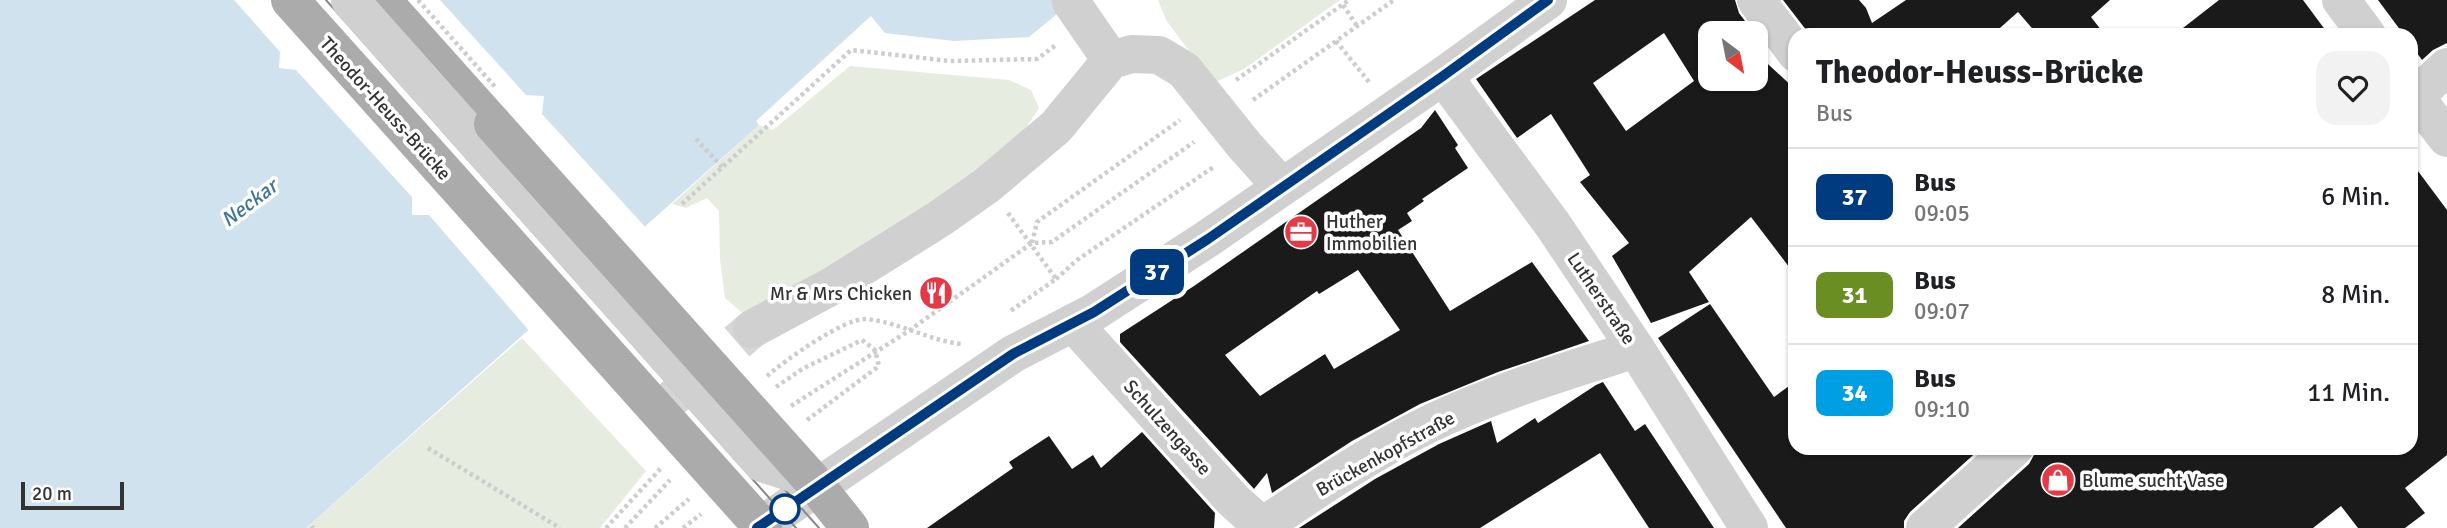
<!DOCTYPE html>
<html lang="de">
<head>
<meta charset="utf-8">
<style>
  :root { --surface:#fff; --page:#f2f2f2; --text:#202124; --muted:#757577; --line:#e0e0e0 }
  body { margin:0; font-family:Signika,sans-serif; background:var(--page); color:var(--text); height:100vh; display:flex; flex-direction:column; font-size:26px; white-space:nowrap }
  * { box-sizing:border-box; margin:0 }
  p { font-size:23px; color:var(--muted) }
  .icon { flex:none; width:38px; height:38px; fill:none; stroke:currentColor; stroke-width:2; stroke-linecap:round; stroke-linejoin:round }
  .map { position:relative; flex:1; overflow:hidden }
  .drawer { position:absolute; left:1788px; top:28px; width:630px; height:427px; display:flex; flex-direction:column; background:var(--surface); border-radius:21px; box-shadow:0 2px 5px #0004 }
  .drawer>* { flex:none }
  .badge { padding:0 14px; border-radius:10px; font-size:24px; line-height:46px }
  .needle { width:46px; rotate:148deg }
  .fabs { position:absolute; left:1698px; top:21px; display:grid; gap:14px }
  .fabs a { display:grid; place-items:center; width:70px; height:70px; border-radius:14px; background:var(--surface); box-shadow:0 2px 5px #0004; font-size:35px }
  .scale { position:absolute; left:21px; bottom:18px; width:103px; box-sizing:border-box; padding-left:7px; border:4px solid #333; border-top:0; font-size:19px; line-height:24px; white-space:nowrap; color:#333; -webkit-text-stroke:5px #fff; paint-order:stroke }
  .map>.badge { position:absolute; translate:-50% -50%; box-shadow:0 0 0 4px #fff }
  .round { display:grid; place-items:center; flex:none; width:74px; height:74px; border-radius:21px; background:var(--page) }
  .overview { display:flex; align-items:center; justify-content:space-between; height:119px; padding:0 28px }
  h1 { font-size:33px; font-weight:700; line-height:52px }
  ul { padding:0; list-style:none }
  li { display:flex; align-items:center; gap:21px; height:98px; padding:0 28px; border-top:2px solid var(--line) }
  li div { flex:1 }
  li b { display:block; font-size:26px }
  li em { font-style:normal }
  li .badge { min-width:77px; font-weight:700; text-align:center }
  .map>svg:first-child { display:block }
  .green { fill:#e6ecdf }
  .water { fill:#cfe2ee }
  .pier { fill:#fff }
  .building { fill:#1a1a1a; fill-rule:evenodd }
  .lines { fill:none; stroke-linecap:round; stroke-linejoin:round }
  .minor-tunnel { stroke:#d6d6d6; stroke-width:38; stroke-dasharray:38 19; stroke-linecap:butt }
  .path { stroke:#cdcdcd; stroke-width:4.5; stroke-dasharray:3.5 3.5; stroke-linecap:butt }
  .minor { stroke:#d0d0d0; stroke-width:38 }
  .major { stroke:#ababab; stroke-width:38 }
  .tram { stroke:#888; stroke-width:2 }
  .path-bridge { stroke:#cdcdcd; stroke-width:4.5; stroke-dasharray:3.5 3.5; stroke-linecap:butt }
  .minor-bridge { stroke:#d0d0d0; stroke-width:38 }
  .major-bridge { stroke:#ababab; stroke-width:38 }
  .line-casing { stroke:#fff; stroke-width:16 }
  .line { stroke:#003b80; stroke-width:10 }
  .stop-dot { fill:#fff; stroke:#003b80; stroke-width:3.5 }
  .labels { text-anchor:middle; stroke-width:7; stroke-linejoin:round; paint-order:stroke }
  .street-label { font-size:19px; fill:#333; stroke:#fff }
  .poi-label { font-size:19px; fill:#333; stroke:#fff; text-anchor:start }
  .water-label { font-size:21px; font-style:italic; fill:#3f7597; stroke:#fff }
</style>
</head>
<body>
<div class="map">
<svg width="2447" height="528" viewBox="0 0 2447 528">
  <rect width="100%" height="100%" fill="#fff"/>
  <g class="green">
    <polygon points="1158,0 1340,0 1244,69 1213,83 1166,20"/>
    <polygon points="850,66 1009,80 1031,90 1039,108 1022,134 965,187 747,317 725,298 720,259 719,211 707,198 686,208 672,204 759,125 773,130"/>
    <polygon points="522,338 646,471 600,528 306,528"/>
  </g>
  <polygon class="water" points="0,0 1074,0 1029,37 954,41 885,33 871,16 756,121 759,125 306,528 0,528"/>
  <polygon class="pier" points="234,0 440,0 526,95 544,96 542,114 648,230 532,334 429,215 412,215 412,197 296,70 279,68 280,52"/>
  <g class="building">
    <path d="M1595,0h140l4,13 15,20h-44v46h45v-27l41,38v186l-45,-59 -62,55 20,30 -58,21 -39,-67 17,-13 -49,-61 10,-7 -39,-61 -34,24 -41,-59zM1664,33l30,48 -68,50 -33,-48z"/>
    <polygon points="1783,0 1859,0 1866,8 1872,23 1906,0 2110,0 2091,17 2105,35 2038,35 2018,12 1992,35 1810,35"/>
    <polygon points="2219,0 2303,0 2329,35 2174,35"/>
    <polygon points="2378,0 2447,0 2447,43 2433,50 2422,60 2412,46 2412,35 2404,35"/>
    <path d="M1435,110l23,35 -3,3 13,20 -46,31 2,2 -17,12 5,8 -14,9 52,81 82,-49 57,79 -91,31 -78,32 -68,37 -80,52 -5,-20 -13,16 -134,-147v-8l74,-48 227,-158zM1358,270l42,60 -66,39 -9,-15 -65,42 -35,-41 92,-64 2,3z"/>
    <polygon points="2412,163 2447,210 2447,455 2405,488 2425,513 2405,528 2358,528 2341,506 2313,528 1958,528 2029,464 2034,455 2035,448 2412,448"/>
    <polygon points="1710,304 1774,397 1796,381 1796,448 1981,448 1910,512 1904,521 1904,528 1786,528 1658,338"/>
    <polygon points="1603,382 1635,431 1645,424 1714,528 1649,528 1600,453 1480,528 1299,528 1375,479 1439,444 1491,421 1497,443 1535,418 1538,423 1596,385"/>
    <polygon points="1142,432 1215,513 1214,528 927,528 1013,468 1009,462 1049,436 1072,469 1093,455 1101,468"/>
  </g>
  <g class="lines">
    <polyline class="minor-tunnel" points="651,417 752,329"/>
    <g class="path">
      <polyline points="1343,5 1357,26"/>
      <polyline points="1336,41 1369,82"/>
      <polyline points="1236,80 1349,0"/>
      <polyline points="1253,100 1394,0"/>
      <polyline points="696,139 722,167"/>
      <polyline points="682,204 851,50 950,61 1037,59 1056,45"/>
      <polyline points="1008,213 1056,279 1009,312"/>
      <polyline points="1032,243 1037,222 1180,120"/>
      <polyline points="1056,279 1077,260 1215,166"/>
      <path d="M767,376c17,-15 77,-58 99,-57 33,3 64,22 96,25"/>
      <polyline points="776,387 802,369 862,340"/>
      <polyline points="791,406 910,330 1032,243 1052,242 1194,142"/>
      <polyline points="807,420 879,366"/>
      <polyline points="428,448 560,528"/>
      <polyline points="312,526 313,528"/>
      <polyline points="606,528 662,467"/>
      <polyline points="625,528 670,480"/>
      <polyline points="655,528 689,499"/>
      <polyline points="683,528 701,514"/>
    </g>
    <g class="minor">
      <polyline points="1756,0 1796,53"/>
      <polyline points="2341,0 2367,35"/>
      <polyline points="1071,2 1111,60"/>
      <polyline points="1443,76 1553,225 1636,349 1749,528"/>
      <polyline points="2412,93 2447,138"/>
      <polyline points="2412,99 2447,67"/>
      <polyline points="1073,323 1233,500 1264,528"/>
      <polyline points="752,329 832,286 939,219 986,186 1056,127 1111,60 1132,54 1159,55 1184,70 1245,146 1282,187"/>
      <polyline points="757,528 1013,354 1094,312 1207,239 1443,76 1548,0"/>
      <path d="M1260,528c54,-37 110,-75 169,-104 66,-32 138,-53 207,-75"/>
      <polyline points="1925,528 2014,448"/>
    </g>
    <polyline class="major" points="382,0 493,124"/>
    <g class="tram">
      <polyline points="326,0 796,528"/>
      <polyline points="350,0 819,528"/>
    </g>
    <g class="path-bridge">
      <polyline points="418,0 497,89"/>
      <polyline points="862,340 875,350 879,366"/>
    </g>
    <polyline class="minor-bridge" points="350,0 762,463 811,479"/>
    <g class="major-bridge">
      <polyline points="290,0 763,528"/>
      <polyline points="493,124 811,479 850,528"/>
    </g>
  </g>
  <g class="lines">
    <g class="line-casing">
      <polyline id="line" points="757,528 1013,354 1094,312 1208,239 1443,76 1548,0"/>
    </g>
    <use href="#line" class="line"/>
  </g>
  <defs>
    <g id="office-disc" transform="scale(1.75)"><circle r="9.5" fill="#e63946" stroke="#fff"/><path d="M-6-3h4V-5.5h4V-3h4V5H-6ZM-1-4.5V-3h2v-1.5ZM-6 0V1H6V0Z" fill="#fff"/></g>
    <g id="restaurant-disc" transform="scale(1.75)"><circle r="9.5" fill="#e63946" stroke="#fff"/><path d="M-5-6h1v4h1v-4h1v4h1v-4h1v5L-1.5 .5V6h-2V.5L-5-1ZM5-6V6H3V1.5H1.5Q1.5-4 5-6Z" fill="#fff"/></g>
    <g id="shop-disc" transform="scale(1.75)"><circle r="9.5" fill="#e63946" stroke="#fff"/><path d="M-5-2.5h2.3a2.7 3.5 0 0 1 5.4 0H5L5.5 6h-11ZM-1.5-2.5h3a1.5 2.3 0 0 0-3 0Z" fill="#fff"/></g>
  </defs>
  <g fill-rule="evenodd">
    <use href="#office-disc" x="1301" y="232"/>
    <use href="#restaurant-disc" x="936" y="293"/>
    <use href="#shop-disc" x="2058" y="480"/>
  </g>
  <circle class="stop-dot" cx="785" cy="509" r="14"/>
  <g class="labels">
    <g class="street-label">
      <text transform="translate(386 108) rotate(48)" y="7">Theodor-Heuss-Brücke</text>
      <text transform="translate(1602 298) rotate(56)" y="7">Lutherstraße</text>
      <text transform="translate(1168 427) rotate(48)" y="7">Schulzengasse</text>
      <text transform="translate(1385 453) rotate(-29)" y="7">Brückenkopfstraße</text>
    </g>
    <g class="poi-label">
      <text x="1326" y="228">Huther<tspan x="1326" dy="22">Immobilien</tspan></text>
      <text x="912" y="300" text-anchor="end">Mr &amp; Mrs Chicken</text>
      <text x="2082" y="487">Blume sucht Vase</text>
    </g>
    <g class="water-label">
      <text transform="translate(249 203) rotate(-37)" y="7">Neckar</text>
    </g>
  </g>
</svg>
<div class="fabs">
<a><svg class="needle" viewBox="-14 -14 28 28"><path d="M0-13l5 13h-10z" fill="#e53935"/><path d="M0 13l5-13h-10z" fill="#757577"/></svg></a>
</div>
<div class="scale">20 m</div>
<b class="badge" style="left:1157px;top:272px;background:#003b80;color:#fff">37</b>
<section class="drawer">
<div class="overview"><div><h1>Theodor-Heuss-Brücke</h1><p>Bus</p></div><a class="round"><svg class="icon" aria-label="heart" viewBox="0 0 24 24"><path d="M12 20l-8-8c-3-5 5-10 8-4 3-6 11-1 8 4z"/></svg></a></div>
<ul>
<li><span class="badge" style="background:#003b80;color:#fff">37</span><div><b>Bus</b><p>09:05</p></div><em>6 Min.</em></li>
<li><span class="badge" style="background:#6b8e23;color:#fff">31</span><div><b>Bus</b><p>09:07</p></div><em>8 Min.</em></li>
<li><span class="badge" style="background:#009ee2;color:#fff">34</span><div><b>Bus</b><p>09:10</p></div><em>11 Min.</em></li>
</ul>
</section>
</div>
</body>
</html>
